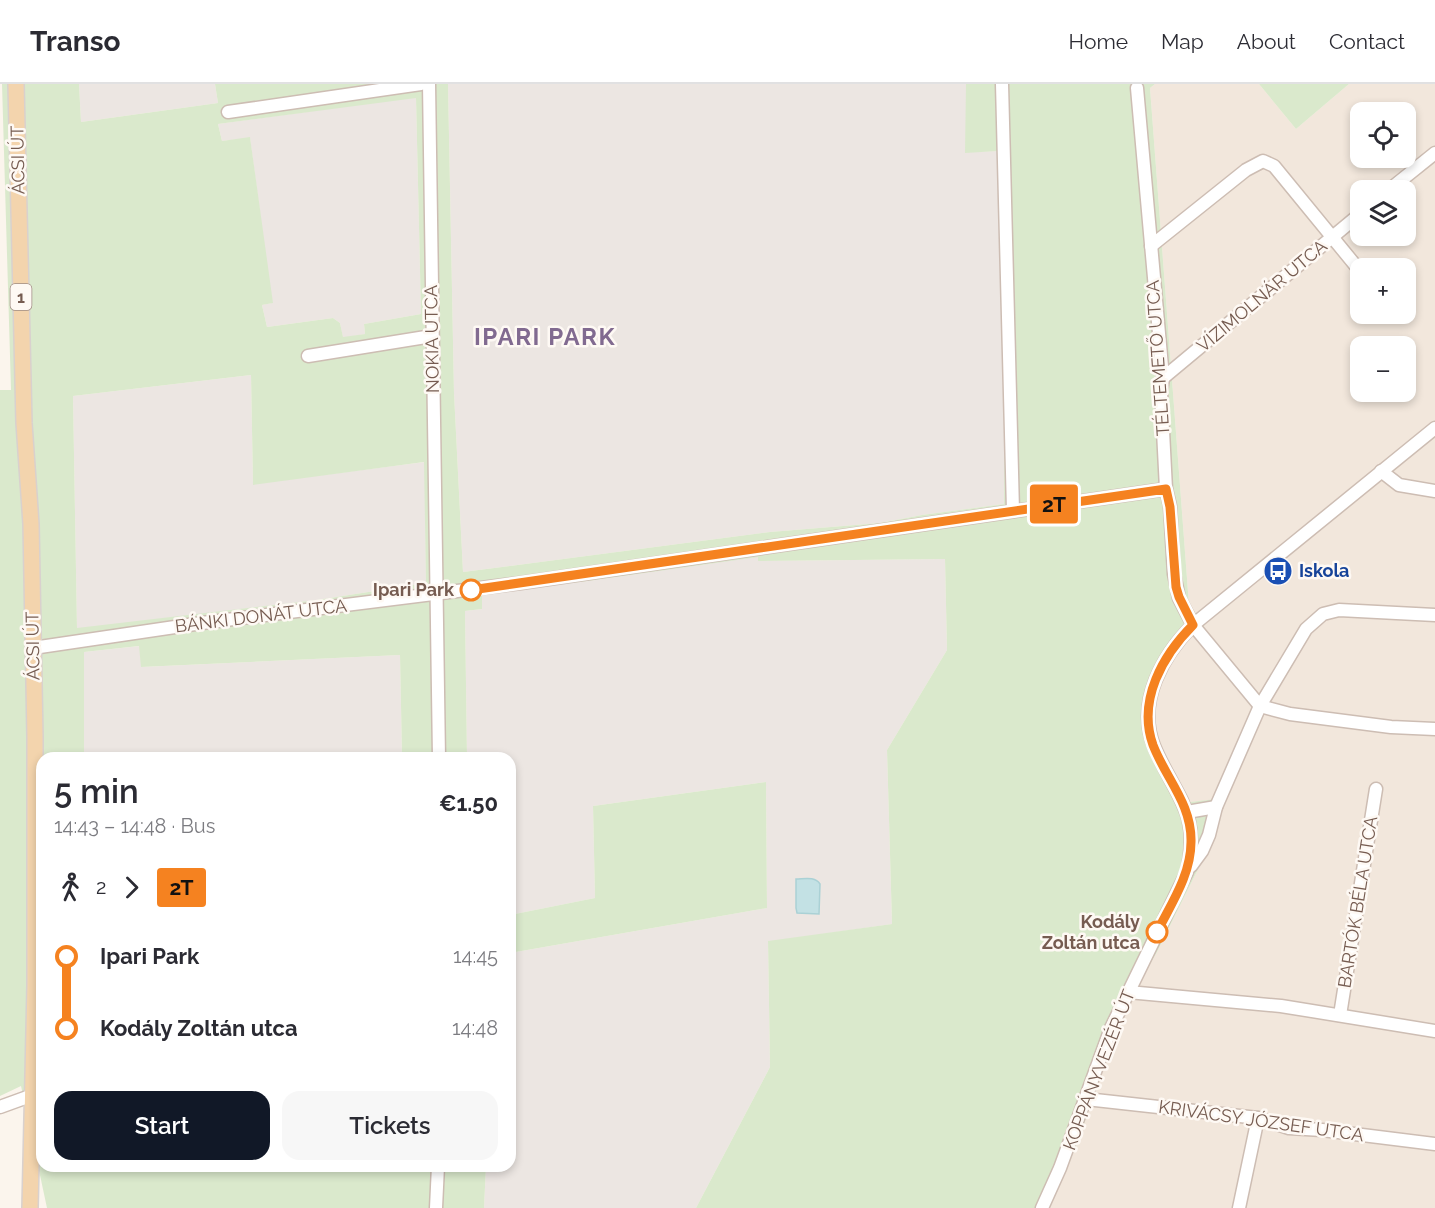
<!DOCTYPE html>
<html lang="en">
<head>
<meta charset="utf-8">
<style>
  :root { --surface:#fff; --page:#f7f7f7; --text:#2b2b33; --muted:#7c7c81; --line:#e1e1e2; --accent:#111827 }
  body { margin:0; font-family:Raleway,sans-serif; background:var(--page); color:var(--text); height:100vh; display:flex; flex-direction:column; font-size:22px; white-space:nowrap }
  * { box-sizing:border-box; margin:0 }
  p { font-size:20px; color:var(--muted) }
  .icon { flex:none; width:33px; height:33px; fill:none; stroke:currentColor; stroke-width:2; stroke-linecap:round; stroke-linejoin:round }
  .map { position:relative; flex:1; overflow:hidden }
  .details { position:absolute; left:36px; top:668px; width:480px; height:420px; display:flex; flex-direction:column; background:var(--surface); border-radius:18px; box-shadow:0 3px 9px #0003 }
  .details>* { flex:none }
  .badge { padding:0 12px; border-radius:4px; font-size:21px; line-height:39px }
  .buttons { position:absolute; left:1350px; top:18px; display:grid; gap:12px }
  .buttons a { display:grid; place-items:center; width:66px; height:66px; border-radius:12px; background:var(--surface); box-shadow:0 3px 9px #0003; font-size:30px }
  .map>.badge { position:absolute; translate:-50% -50%; box-shadow:0 0 0 3px #fff }
  .legs { display:flex; align-items:center; gap:9px; height:66px; padding:0 18px; font-size:20px }
  .legs p { margin-inline-start:auto }
  .headline { display:flex; align-items:center; justify-content:space-between; height:102px; padding:0 18px }
  h1 { font-size:33px; font-weight:600; line-height:45px }
  .button { display:flex; gap:12px; margin-top:auto; padding:12px 18px }
  .button a { flex:1; height:69px; border-radius:18px; background:var(--accent); color:#fff; font-size:24px; font-weight:600; line-height:69px; text-align:center }
  .button a+a { background:var(--page); color:var(--text) }
  ul { padding:0 18px; list-style:none }
  li { display:flex; align-items:center; gap:21px; height:72px; font-size:22px }
  li i { display:grid; place-items:center; width:9px; height:100%; margin:0 8px; background:currentColor }
  li i::after { content:''; width:15px; height:15px; margin:-8px; border:4px solid; border-radius:50%; background:var(--surface) }
  li p { margin-inline-start:auto }
  li:first-child i { background:linear-gradient(#0000 50%,currentColor 0) }
  li:last-child i { background:linear-gradient(currentColor 50%,#0000 0) }
  header { display:flex; align-items:center; gap:36px; box-sizing:border-box; height:84px; padding:0 30px; background:var(--surface); border-bottom:2px solid var(--line) }
  header strong { font-size:28px }
  nav { display:flex; gap:33px; margin-inline-start:auto; font-size:21px }
  .map>svg:first-child { display:block }
  .residential { fill:#f2e7dc; fill-rule:evenodd }
  .industrial { fill:#ece6e2 }
  .green { fill:#dae9cc; fill-rule:evenodd }
  .water { fill:#c3e1e4; stroke:#aad1d5; stroke-width:1.5 }
  .lines { fill:none; stroke-linecap:round; stroke-linejoin:round }
  .minor-casing { stroke:#cdbdb3; stroke-width:15 }
  .major-casing { stroke:#d9d1ce; stroke-width:18 }
  .minor { stroke:#fff; stroke-width:12 }
  .major { stroke:#f3d4ad; stroke-width:15 }
  .line-1-casing { stroke:#fff; stroke-width:14 }
  .line-1 { stroke:#f58220; stroke-width:9 }
  .stop-1-dot { fill:#fff; stroke:#f58220; stroke-width:3 }
  .labels { text-anchor:middle; stroke-width:5; stroke-linejoin:round; paint-order:stroke }
  .shield { fill:#fef9f4; stroke:#9f8b82; stroke-width:1.5 }
  .shield-label { font-size:16px; font-weight:bold; fill:#765c51 }
  .street-label { font-size:18px; fill:#765c51; stroke:#fef9f4 }
  .transit-label { font-size:18px; font-weight:bold; fill:#164399; stroke:#fef9f4; text-anchor:start }
  .stop-label { font-size:18px; font-weight:bold; fill:#765c51; stroke:#fef9f4; text-anchor:end }
  .district-label { font-size:24px; font-weight:bold; letter-spacing:1.5px; fill:#816a90; stroke:#fef9f4 }
</style>
</head>
<body>
<header>
<strong>Transo</strong>
<nav><a>Home</a><a>Map</a><a>About</a><a>Contact</a></nav>
</header>
<div class="map">
<svg width="1435" height="1124" viewBox="0 0 1435 1124">
  <rect width="100%" height="100%" fill="#fbf5ed"/>
  <path class="residential" d="M1155,0h104l37,45 53,-45h86v1124h-386l28,-64 47,-135 33,-57 60,-121 8,-32 -35,3 -32,-59 -4,-20 1,-25 34,-93 -39,-517zM1360,28h46v46h-46zM1360,106h46v46h-46zM1360,184h46v46h-46zM1360,262h46v46h-46z"/>
  <g class="industrial">
    <polygon points="79,0 215,0 218,19 81,38"/>
    <polygon points="448,0 966,0 966,68 999,67 1005,289 1004,420 922,431 880,439 770,448 463,488 454,309"/>
    <polygon points="416,13 421,230 364,240 365,250 343,254 340,239 333,234 267,243 262,221 272,219 250,54 222,57 218,40"/>
    <polygon points="251,291 253,400 425,378 426,499 317,516 77,545 73,312"/>
    <polygon points="759,472 759,477 945,475 947,566 887,666 892,840 768,858 770,983 696,1124 484,1124 486,1082 510,1082 510,869 767,824 766,698 593,722 595,814 510,831 510,674 467,673 465,527 482,525 482,510 588,497"/>
    <polygon points="140,562 142,583 400,571 402,673 84,674 84,568"/>
  </g>
  <g class="green">
    <path d="M2,0h77l2,38 137,-19 -3,-19h233l6,309 9,179 307,-40 110,-9 42,-8 82,-11 1,-131 -7,-222 -33,2 1,-69h189l-5,4 39,517 16,20c-9,7 -18,13 -25,20 -23,23 -31,66 -23,95 6,20 23,43 33,62l35,-4 -8,33 -60,121 -33,57 -47,135 -28,64h-353l74,-141 -2,-126 124,-17 -5,-174 60,-100 -2,-91 -187,2v-4l-170,24 -106,13v15l-17,2 2,146h-65l-2,-102 -259,12 -2,-21 -55,6v105l-42,1v408h444l-2,42h-437l-26,-122 -21,10v-706h11zM416,14l5,216 -57,10 1,10 -22,3 -3,-14 -7,-5 -66,9 -5,-22 11,-2 -23,-166 -28,4 -4,-17zM251,291l2,110 171,-23 2,121 -109,17 -240,28 -4,-232z"/>
    <polygon points="1259,0 1349,0 1296,45"/>
    <polygon points="766,698 767,824 510,869 510,831 595,814 593,722"/>
  </g>
  <path class="water" d="M796,795c8,0 19,-3 24,5l-1,30 -22,-1 -1,-5z"/>
  <g class="lines">
    <g class="minor-casing">
      <g id="minor">
        <polyline points="429,0 439,674"/>
        <polyline points="1002,0 1013,427"/>
        <polyline points="1137,4 1163,294 1161,308 1166,405 1170,422 1174,490 1179,514 1193,541 1260,622 1290,630 1391,643 1435,645"/>
        <polyline points="228,28 421,0"/>
        <polyline points="1389,106 1435,69"/>
        <polyline points="1151,162 1246,86 1263,77 1274,82 1360,187"/>
        <polyline points="308,272 432,252"/>
        <polyline points="1163,294 1360,130"/>
        <polyline points="1381,387 1399,401 1435,407"/>
        <polyline points="33,564 202,539 521,499 1166,405"/>
        <polyline points="1187,728 1216,723"/>
        <polyline points="1191,782 1202,767 1209,751 1216,723 1260,622 1306,545 1323,530 1339,526 1435,531"/>
        <polyline points="1128,908 1281,922 1435,947"/>
        <polyline points="1340,931 1376,705"/>
        <polyline points="1086,1015 1258,1034 1289,1044 1322,1046 1435,1060"/>
        <polyline points="0,1023 33,1011"/>
        <polyline points="436,1124 438,1082"/>
        <path d="M1042,1124l18,-40 51,-140 76,-156c14,-62 -12,-75 -33,-126 -18,-44 9,-91 39,-121l242,-197"/>
        <polyline points="1239,1124 1258,1034"/>
      </g>
    </g>
    <g class="major-casing">
      <polyline id="major" points="16,0 24,339 31,440 35,653 35,902 30,1124"/>
    </g>
    <use href="#minor" class="minor"/>
    <use href="#major" class="major"/>
  </g>
  <g class="lines">
    <g class="line-1-casing">
      <path id="line-1" d="M471,506l695,-101 4,18 6,80 3,10 14,28c-30,30 -56,75 -40,120 13,34 39,59 38,97 0,33 -20,62 -34,90"/>
    </g>
    <use href="#line-1" class="line-1"/>
  </g>
  <defs>
    <g id="bus-disc" transform="scale(1.5)"><circle r="9.5" fill="#1a4fb4" stroke="#fef9f4"/><path d="M-5-6H5V4H4V6H2V4H-2V6H-4V4H-5ZM-3.5-4V0h7V-4ZM-3.5 1.2v1.5H-2V1.2ZM2 1.2v1.5H3.5V1.2Z" fill="#fff"/></g>
  </defs>
  <g fill-rule="evenodd">
    <use href="#bus-disc" x="1278" y="487"/>
  </g>
  <g class="stop-1-dot">
    <circle cx="471" cy="506" r="10"/>
    <circle cx="1157" cy="848" r="10"/>
  </g>
  <g class="labels">
    <rect class="shield" x="10.5" y="200" width="21" height="26" rx="4.5"/>
    <g class="shield-label">
      <text x="21" y="219">1</text>
    </g>
    <g class="street-label">
      <text transform="translate(18 76) rotate(-91)" y="6">ÁCSI ÚT</text>
      <text transform="translate(1262 212) rotate(-40)" y="6">VÍZIMOLNÁR UTCA</text>
      <text transform="translate(432 255) rotate(-91)" y="6">NOKIA UTCA</text>
      <text transform="translate(1158 274) rotate(-94)" y="6">TÉLTEMETŐ UTCA</text>
      <text transform="translate(261 532) rotate(-7)" y="6">BÁNKI DONÁT UTCA</text>
      <text transform="translate(33 562) rotate(-91)" y="6">ÁCSI ÚT</text>
      <text transform="translate(1358 818) rotate(-81)" y="6">BARTÓK BÉLA UTCA</text>
      <text transform="translate(1099 986) rotate(-69)" y="6">KOPPÁNYVEZÉR ÚT</text>
      <text transform="translate(1261 1037) rotate(8)" y="6">KRIVÁCSY JÓZSEF UTCA</text>
    </g>
    <g class="transit-label">
      <text x="1299" y="493">Iskola</text>
    </g>
    <g class="stop-label">
      <text x="454" y="512">Ipari Park</text>
      <text x="1140" y="844">Kodály<tspan x="1140" dy="21">Zoltán utca</tspan></text>
    </g>
    <g class="district-label">
      <text x="545" y="261">IPARI PARK</text>
    </g>
  </g>
</svg>
<div class="buttons">
<a><svg class="icon" aria-label="locate" viewBox="0 0 24 24"><circle cx="12" cy="12" r="6"/><path d="M12 2v4M12 18v4M2 12h4M18 12h4"/></svg></a>
<a><svg class="icon" aria-label="layers" viewBox="0 0 24 24"><path d="M12 4l9 5-9 5-9-5zM3 14l9 5 9-5"/></svg></a>
<a>+</a>
<a>−</a>
</div>
<b class="badge" style="left:1054px;top:420px;background:#f58220;color:#111">2T</b>
<section class="details">
<div class="headline"><div><h1>5 min</h1><p>14:43 – 14:48 · Bus</p></div><b>€1.50</b></div>
<div class="legs"><svg class="icon" aria-label="walk" viewBox="0 0 24 24"><circle cx="13" cy="4" r="2"/><path d="M13 8l-2 6 4 7M11 14l-3 7M7 12l3-4h3l4 4"/></svg>2<svg class="icon" aria-label="forward" viewBox="0 0 24 24"><path d="M9 5l7 7-7 7"/></svg><b class="badge" style="background:#f58220;color:#111">2T</b></div>
<ul>
<li><i style="color:#f58220"></i><b>Ipari Park</b><p>14:45</p></li>
<li><i style="color:#f58220"></i><b>Kodály Zoltán utca</b><p>14:48</p></li>
</ul>
<div class="button"><a>Start</a><a>Tickets</a></div>
</section>
</div>
</body>
</html>
